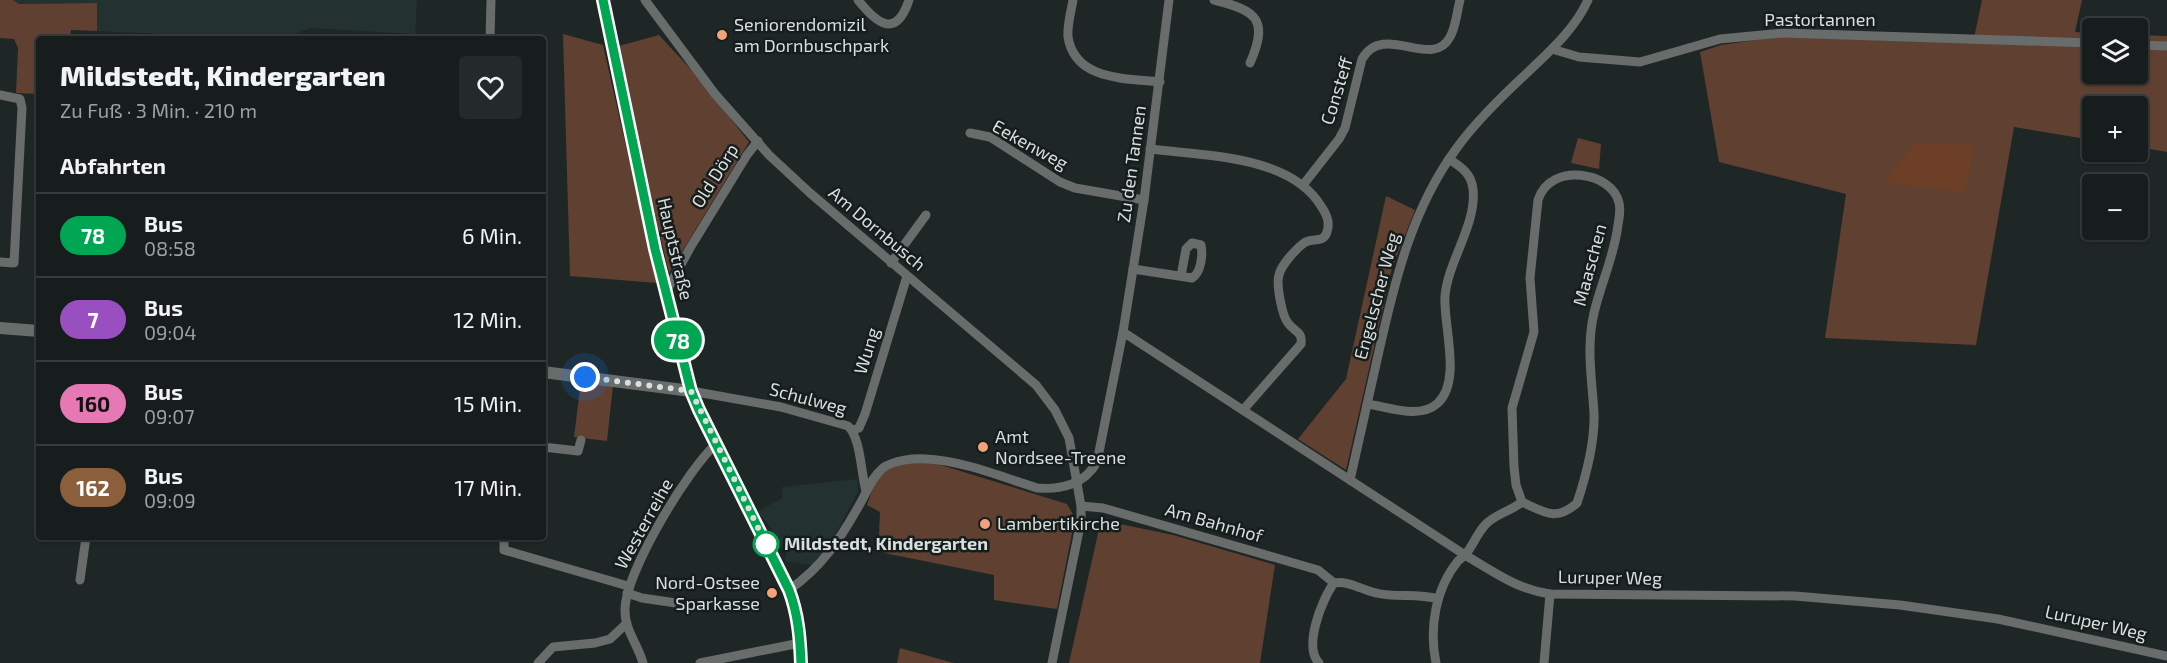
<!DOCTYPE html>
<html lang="de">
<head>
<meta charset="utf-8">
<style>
  :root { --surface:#171c1c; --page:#242929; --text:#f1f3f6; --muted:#9ea1a3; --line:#363a3b }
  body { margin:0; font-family:"Exo 2",sans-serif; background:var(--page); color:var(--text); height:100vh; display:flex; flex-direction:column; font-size:22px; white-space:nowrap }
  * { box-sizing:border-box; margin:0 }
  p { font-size:20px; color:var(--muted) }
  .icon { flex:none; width:33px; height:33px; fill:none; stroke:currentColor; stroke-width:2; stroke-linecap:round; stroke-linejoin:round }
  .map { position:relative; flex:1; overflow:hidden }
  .sheet { position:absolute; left:36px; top:36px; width:510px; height:504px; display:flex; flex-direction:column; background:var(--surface); border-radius:6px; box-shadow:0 2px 4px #0004,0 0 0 2px var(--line) }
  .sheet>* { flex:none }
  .badge { padding:0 12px; border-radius:20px; font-size:21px; line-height:39px }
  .buttons { position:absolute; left:2082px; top:18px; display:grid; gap:12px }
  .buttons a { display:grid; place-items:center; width:66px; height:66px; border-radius:6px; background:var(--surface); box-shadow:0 2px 4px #0004,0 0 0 2px var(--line); font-size:30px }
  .you { position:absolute; width:30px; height:30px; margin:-15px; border:4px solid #fff; border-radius:50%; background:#1a73e8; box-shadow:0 0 0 9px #1a73e833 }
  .map>.badge { position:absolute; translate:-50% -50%; box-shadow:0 0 0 3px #fff }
  h2 { padding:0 24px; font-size:22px; line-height:54px }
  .round { display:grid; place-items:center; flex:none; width:63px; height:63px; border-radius:6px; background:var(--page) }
  .head { display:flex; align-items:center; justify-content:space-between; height:102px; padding:0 24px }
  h1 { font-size:28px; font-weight:800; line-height:45px }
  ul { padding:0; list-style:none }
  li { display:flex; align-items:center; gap:18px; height:84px; padding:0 24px; border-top:2px solid var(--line) }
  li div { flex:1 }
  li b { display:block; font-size:22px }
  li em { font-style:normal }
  li .badge { min-width:66px; font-weight:700; text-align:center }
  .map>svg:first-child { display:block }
  .built { fill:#233231 }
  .green { fill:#5f4031 }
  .water { fill:#6e3f27 }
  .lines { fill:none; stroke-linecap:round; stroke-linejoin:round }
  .minor { stroke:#686c6b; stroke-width:9 }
  .tertiary { stroke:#686c6b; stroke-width:12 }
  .line-casing { stroke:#fff; stroke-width:14 }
  .line { stroke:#00a651; stroke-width:9 }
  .walk { stroke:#d9dede; stroke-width:6; stroke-dasharray:0 10.8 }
  .poi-dot { fill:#f1a27b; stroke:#161d1d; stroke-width:2 }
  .stop-dot { fill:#fff; stroke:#00a651; stroke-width:3 }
  .labels { text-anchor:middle; stroke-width:5; stroke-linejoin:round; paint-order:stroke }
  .street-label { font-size:18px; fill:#d9dede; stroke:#161d1d }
  .poi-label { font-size:18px; fill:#d9dede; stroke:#161d1d; text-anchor:start }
  .stop-label { font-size:18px; font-weight:bold; fill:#d9dede; stroke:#161d1d; text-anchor:start }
</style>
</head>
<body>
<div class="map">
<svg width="2167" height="663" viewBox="0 0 2167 663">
  <rect width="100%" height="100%" fill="#1f2626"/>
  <g class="built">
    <polygon points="13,0 417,0 415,34 310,28 282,39 97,31 97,3 18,4"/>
    <polygon points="857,479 858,491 829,547 811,565 785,561 786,549 780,548 771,528 758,512 782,498 782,487"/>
  </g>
  <g class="green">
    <polygon points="0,0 13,0 19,4 97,3 97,31 71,30 70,39 39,39 39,94 16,93 18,48 14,39 0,38"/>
    <polygon points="1982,0 2082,0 2075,32 2092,33 2092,74 2138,74 2138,35 2167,36 2167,152 2138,147 2138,106 2092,106 2092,140 2014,127 1976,345 1825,338 1846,194 1719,162 1700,52 1721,45 1777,37 1973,43"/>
    <polygon points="563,34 603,45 657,283 570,276"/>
    <polygon points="659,35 697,76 749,142 669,273 615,47"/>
    <polygon points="1578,138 1601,144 1599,169 1571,163"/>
    <polygon points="1386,196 1415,210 1392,268 1346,470 1298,439 1346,379"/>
    <polygon points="581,381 613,385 607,441 574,437"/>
    <path d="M909,461l22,1 136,42 8,14 -18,91 -63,-9v-25l-110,-22 -5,-18 1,-23 -13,-7c10,-28 13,-35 42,-44z"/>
    <polygon points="1101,520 1173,535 1275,565 1260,663 1069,663"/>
    <polygon points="900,648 954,663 897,663"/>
  </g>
  <polygon class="water" points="1915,143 1975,145 1964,193 1885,182"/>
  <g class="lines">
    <g class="minor">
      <polyline points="645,0 715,94 769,155 810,193 1036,385 1055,410 1069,438 1081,506 1081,521 1052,663"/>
      <path d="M858,0c19,24 38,39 51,0"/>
      <path d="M1073,0c-2,12 -6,25 -5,37 7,44 58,41 92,45"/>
      <path d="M1214,0c43,10 55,20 36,63"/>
      <polyline points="490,39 491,0"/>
      <polyline points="2138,45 2167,46"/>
      <polyline points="1552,49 1579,57 1640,62 1720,39 1783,33 2092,43"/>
      <polyline points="0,95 20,99 22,108 14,263 0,262"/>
      <polyline points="970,133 990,137 1060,182 1075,188 1144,200"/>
      <path d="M1150,149c55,7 140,6 171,57 6,9 9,16 6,26 -4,12 -14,5 -23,11 -8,6 -23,22 -25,32 -3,9 3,41 9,48 6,9 15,8 13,21l-58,66"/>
      <path d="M1303,185l36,-46 6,-11 17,-69c22,-38 70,12 88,-22 6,-10 7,-26 10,-37"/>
      <polyline points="891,263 926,215"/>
      <path d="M1133,269l59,9c9,-5 11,-23 9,-33l-9,-2 -6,6 -5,27"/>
      <polyline points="666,292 690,248 747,155 758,141"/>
      <path d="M1123,332l342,223c29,17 51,34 85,39l245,2 105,9 98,14 169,37"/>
      <path d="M691,391l90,16 67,19c13,12 13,48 18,65"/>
      <path d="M1367,404c22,3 52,16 71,-1 24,-23 5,-78 7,-107 3,-35 32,-72 28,-107 -2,-16 -12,-22 -24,-30"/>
      <polyline points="853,430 859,428 865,414 907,276"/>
      <polyline points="543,447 578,451 581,440"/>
      <path d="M1350,480c10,-43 19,-86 29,-129 16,-71 33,-142 77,-202 20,-28 46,-53 71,-76 23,-22 48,-44 61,-73"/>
      <polyline points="1081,506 1103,508 1318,570 1334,583"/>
      <polyline points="504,537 504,550 628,586"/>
      <polyline points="80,580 86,537"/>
      <path d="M789,590c34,-24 52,-52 72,-88 7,-12 11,-25 22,-34 11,-8 31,-10 44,-9 37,2 75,18 110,29 24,2 48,-4 60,-26l26,-130 21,-132 25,-200"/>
      <polyline points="627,593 642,598 676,603"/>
      <polyline points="538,663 553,647 595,643 610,639 626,624"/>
      <path d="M643,663c-5,-18 -18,-33 -18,-52 -1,-37 63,-142 91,-167"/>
      <polyline points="700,663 800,643"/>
      <path d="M1319,663c-16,-16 3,-64 15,-80 14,-3 28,7 42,10 20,5 41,0 62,6"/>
      <path d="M1436,663c-7,-34 -1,-74 22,-102 1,-1 6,-5 7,-6 8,-9 12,-22 21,-31 10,-10 25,-13 36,-22l-6,-17 -2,-18 -2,-59 22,-76 -4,-54 8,-78c12,-39 75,-28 81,3 2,7 0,15 -1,22 -4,32 -17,58 -24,88 -8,34 -2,67 0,100 1,29 -8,63 -17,90 -21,19 -33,9 -55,-1"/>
      <polyline points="1544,663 1550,594"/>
    </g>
    <g class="tertiary">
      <path d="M603,0l52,249 36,142 8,19 90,180c9,24 11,47 12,73"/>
      <polyline points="0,328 39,331"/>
      <polyline points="543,372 691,391"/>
    </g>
  </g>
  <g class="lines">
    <g class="line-casing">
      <path id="line" d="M603,0l52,249 36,142 8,19 90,180c9,24 11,47 12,73"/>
    </g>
    <use href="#line" class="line"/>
    <polyline class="walk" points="585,377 691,391 766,544"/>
  </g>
  <g class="poi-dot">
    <circle cx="722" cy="35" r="6"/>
    <circle cx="983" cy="447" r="6"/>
    <circle cx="985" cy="524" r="6"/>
    <circle cx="772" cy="593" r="6"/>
  </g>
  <circle class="stop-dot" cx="766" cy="544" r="12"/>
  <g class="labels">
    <g class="street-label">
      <text x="1820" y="26">Pastortannen</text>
      <text transform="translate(1337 91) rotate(-73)" y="6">Consteff</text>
      <text transform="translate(1030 145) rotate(29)" y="6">Eekenweg</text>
      <text transform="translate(1132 164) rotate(-82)" y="6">Zu den Tannen</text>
      <text transform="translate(715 176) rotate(-58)" y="6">Old Dörp</text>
      <text transform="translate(877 229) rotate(40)" y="6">Am Dornbusch</text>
      <text transform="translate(675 249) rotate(77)" y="6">Hauptstraße</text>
      <text transform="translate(1590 265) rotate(-75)" y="6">Maaschen</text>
      <text transform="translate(1377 296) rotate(-75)" y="6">Engelscher Weg</text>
      <text transform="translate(867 351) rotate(-73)" y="6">Wung</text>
      <text transform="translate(808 399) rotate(15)" y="6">Schulweg</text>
      <text transform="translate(1214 523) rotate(16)" y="6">Am Bahnhof</text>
      <text transform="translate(644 524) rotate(-61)" y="6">Westerreihe</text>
      <text transform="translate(1610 578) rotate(1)" y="6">Luruper Weg</text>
      <text transform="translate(2096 623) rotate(13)" y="6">Luruper Weg</text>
    </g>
    <g class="poi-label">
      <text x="734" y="31">Seniorendomizil<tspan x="734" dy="21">am Dornbuschpark</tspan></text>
      <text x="995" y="443">Amt<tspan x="995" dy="21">Nordsee-Treene</tspan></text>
      <text x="997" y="530">Lambertikirche</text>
      <text x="760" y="589" text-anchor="end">Nord-Ostsee<tspan x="760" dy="21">Sparkasse</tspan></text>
    </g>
    <g class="stop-label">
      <text x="784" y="550">Mildstedt, Kindergarten</text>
    </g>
  </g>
</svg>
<div class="buttons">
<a><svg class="icon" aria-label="layers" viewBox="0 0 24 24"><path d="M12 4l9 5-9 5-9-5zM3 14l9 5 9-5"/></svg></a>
<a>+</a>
<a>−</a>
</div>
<div class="you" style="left:585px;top:377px"></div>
<b class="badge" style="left:678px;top:340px;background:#00a651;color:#fff">78</b>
<section class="sheet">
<div class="head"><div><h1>Mildstedt, Kindergarten</h1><p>Zu Fuß · 3 Min. · 210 m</p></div><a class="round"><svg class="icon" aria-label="heart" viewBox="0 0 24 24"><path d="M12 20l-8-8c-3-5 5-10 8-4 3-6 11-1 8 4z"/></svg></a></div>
<h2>Abfahrten</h2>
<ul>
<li><span class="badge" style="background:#00a651;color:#fff">78</span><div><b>Bus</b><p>08:58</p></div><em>6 Min.</em></li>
<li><span class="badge" style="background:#9a4fc0;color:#fff">7</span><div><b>Bus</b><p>09:04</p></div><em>12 Min.</em></li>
<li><span class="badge" style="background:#e678b4;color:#111">160</span><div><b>Bus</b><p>09:07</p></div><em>15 Min.</em></li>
<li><span class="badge" style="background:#8b5e3c;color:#fff">162</span><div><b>Bus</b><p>09:09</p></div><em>17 Min.</em></li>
</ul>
</section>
</div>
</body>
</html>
